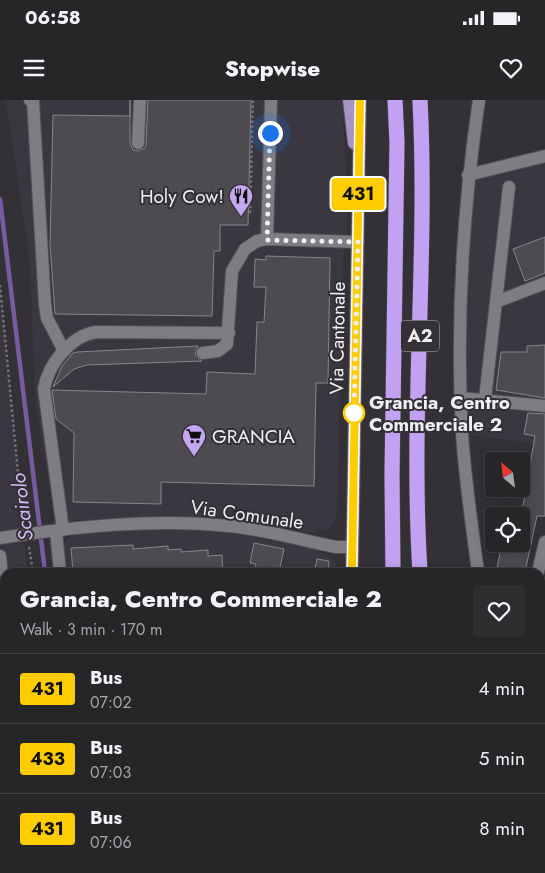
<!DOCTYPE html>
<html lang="en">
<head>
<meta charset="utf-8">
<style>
  :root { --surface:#262528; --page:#2e2d30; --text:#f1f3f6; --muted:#a4a5a8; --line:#424245 }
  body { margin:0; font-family:Jost,sans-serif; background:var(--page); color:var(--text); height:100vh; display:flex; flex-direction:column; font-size:19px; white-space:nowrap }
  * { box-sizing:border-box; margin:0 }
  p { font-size:16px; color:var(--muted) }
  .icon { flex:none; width:28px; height:28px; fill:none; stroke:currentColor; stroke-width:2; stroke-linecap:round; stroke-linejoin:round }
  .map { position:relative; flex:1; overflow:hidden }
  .drawer { position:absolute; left:0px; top:468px; width:545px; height:306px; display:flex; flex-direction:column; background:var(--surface); border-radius:15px 15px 0 0; box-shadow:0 2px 12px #0003,0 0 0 1px var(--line) }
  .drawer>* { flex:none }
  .badge { padding:0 10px; border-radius:4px; font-size:18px; line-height:32px }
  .needle { width:32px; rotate:332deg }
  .buttons { position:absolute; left:485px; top:352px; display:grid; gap:10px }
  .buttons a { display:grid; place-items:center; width:45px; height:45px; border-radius:5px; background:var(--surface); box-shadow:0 2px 12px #0003,0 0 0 1px var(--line); font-size:25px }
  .you { position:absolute; width:25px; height:25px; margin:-12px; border:4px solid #fff; border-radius:50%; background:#1a73e8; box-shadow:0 0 0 8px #1a73e833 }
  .map>.badge { position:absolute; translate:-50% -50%; box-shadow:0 0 0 2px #fff }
  .round { display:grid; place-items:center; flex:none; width:52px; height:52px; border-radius:5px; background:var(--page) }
  .headline { display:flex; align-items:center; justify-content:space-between; height:85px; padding:0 20px }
  h1 { font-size:24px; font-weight:800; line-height:38px }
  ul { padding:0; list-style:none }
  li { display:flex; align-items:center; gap:15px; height:70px; padding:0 20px; border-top:1px solid var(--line) }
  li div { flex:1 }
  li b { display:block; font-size:19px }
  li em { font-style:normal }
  li .badge { min-width:55px; font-weight:700; text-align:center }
  .status { display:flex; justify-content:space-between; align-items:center; height:35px; padding:0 25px; background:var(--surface); direction:ltr }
  .status svg { height:14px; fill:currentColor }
  header { display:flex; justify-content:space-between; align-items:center; height:65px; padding:0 20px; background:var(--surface); font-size:22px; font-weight:800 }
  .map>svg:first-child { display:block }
  .built { fill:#3b3741 }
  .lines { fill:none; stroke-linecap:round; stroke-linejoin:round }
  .stream { stroke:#795aa1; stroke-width:4.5 }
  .building { fill:#4d4b50; stroke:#87858a }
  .minor-casing { stroke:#515054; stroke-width:14 }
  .major-casing { stroke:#515054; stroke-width:14 }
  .highway-casing { stroke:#515054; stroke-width:16 }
  .path { stroke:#747276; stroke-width:2.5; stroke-dasharray:2.5 2.5; stroke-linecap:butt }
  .minor { stroke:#7f7d82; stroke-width:12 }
  .major { stroke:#a893c5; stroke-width:12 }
  .highway { stroke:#c3a1f2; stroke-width:15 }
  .line-casing { stroke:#fff; stroke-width:11 }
  .line { stroke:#fc0; stroke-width:8 }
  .walk { stroke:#efeef1; stroke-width:5; stroke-dasharray:0 9 }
  .stop-dot { fill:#fff; stroke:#fc0; stroke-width:2.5 }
  .labels { text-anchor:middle; stroke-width:4; stroke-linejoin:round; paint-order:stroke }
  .shield { fill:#333135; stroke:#b7b5b9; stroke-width:1 }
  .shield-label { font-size:18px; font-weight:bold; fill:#efeef1 }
  .poi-label { font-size:19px; fill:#efeef1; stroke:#333135; text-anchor:end }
  .street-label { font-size:19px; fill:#efeef1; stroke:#333135 }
  .stop-label { font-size:19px; font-weight:bold; fill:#efeef1; stroke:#333135; text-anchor:start }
  .water-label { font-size:20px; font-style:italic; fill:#d3bbf7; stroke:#333135 }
</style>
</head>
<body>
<div class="status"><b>06:58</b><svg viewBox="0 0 49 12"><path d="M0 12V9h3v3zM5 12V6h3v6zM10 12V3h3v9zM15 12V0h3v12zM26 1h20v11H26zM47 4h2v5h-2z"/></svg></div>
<header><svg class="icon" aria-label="menu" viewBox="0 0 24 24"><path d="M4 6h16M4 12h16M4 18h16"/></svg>Stopwise<svg class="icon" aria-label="heart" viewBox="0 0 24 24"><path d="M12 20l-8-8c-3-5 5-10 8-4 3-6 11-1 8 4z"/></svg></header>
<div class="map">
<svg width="545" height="773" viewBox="0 0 545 773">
  <rect width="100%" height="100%" fill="#333135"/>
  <g class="built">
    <polygon points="6,0 342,0 348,112 343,161 337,412 335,421 329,428 313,433 235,416 55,421 35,297 30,162"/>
    <polygon points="545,56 545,345 462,334 468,75"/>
    <polygon points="0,179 27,472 5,472 5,769 55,769 55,773 0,773"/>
    <polygon points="177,427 241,435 312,448 334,460 337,464 338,472 65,472 63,444 71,435"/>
    <polygon points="79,769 374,769 376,773 79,773"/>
  </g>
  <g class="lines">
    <g class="stream">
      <polyline points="0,99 45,472"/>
      <polyline points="68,769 68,773"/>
    </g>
  </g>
  <g class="building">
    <polygon points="130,0 130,43 133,50 138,51 145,48 146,44 148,0 251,0 248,125 220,125 220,151 214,151 212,216 55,214 50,144 53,15 130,16"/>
    <polygon points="545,137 545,173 525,181 513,149"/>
    <polygon points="266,156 330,158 328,283 316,283 314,386 161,382 161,404 73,402 74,333 56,319 52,290 206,294 207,272 255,274 257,222 264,222 266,187 254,187 255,159 266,160"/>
    <polygon points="545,245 545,298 496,290 501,252 527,252 527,246"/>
    <polygon points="198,246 195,255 202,261 87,265 74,269 53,287 62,266 73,253 77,252"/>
    <polygon points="528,313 545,314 545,416 537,416 525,472 497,467 502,444 521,444 521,417 535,336 524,334"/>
    <polygon points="254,443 284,449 279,472 254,472 256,464 250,463"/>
    <polygon points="133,445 133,449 168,446 168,450 181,449 181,452 208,450 208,456 222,455 223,472 73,472 71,448"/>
    <polygon points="317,459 329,461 328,472 314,472"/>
  </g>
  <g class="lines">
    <g class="minor-casing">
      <g id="minor">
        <polyline points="30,0 33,1 45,205 47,218 64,251"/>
        <polyline points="138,43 140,0"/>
        <polyline points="468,75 545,56"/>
        <polyline points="267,139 271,0"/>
        <polyline points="496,202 545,183"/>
        <polyline points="203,253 218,251 227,244 232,171 245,149 257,141 267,139 358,142"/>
        <polyline points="461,298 545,306"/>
        <polyline points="485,299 509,87"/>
        <path d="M63,430l-19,-141c4,-24 26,-53 52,-57l133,1"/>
        <polyline points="56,431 60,472"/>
        <path d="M0,438c74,-11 153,-20 228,-12 36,3 72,14 108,21h15"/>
        <polyline points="0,456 4,496"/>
        <path d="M478,472c-6,-46 -13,-92 -16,-139 -6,-111 1,-224 17,-333"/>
        <polyline points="538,472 545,442"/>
        <polyline points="540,508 545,509"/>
        <polyline points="540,579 545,580"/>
        <polyline points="540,695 545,707"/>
        <polyline points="521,769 522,773"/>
      </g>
    </g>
    <g class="major-casing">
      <g id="major">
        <polyline points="349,0 354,43"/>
        <polyline points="352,472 360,0"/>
        <polyline points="387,769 388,773"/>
      </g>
    </g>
    <g class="highway-casing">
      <g id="highway">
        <polyline points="393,472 392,375 397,42 395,0"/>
        <path d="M420,472c-10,-157 8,-315 0,-472"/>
        <polyline points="435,769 436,773"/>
        <polyline points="465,769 466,773"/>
      </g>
    </g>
    <g class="path">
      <polyline points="250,113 253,0"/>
      <polyline points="0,185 18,373 26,422"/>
      <polyline points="29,447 33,472"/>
      <polyline points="60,769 61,773"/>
    </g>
    <use href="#minor" class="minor"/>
    <use href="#major" class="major"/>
    <use href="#highway" class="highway"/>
  </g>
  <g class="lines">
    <g class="line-casing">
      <polyline id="line" points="352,472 360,0"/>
    </g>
    <use href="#line" class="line"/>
    <polyline class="walk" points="270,33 267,140 358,142 354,313"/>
  </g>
  <defs>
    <g id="restaurant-pin" transform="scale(1.25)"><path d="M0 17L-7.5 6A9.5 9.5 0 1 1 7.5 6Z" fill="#c5a6f0" stroke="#333135"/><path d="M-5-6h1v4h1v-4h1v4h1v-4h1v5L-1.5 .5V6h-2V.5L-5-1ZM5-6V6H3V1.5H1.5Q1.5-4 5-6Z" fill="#111"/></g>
    <g id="supermarket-pin" transform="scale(1.25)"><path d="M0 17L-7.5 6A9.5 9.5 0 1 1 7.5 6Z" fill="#c5a6f0" stroke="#333135"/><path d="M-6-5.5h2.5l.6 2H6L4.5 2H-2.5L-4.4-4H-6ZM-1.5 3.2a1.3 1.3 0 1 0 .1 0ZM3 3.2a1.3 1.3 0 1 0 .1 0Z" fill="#111"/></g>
  </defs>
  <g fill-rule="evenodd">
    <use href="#restaurant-pin" x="241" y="96"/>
    <use href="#supermarket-pin" x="194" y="336"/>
  </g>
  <circle class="stop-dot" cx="354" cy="313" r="10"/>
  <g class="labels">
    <rect class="shield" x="401" y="220.5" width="38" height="31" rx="4"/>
    <g class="shield-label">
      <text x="420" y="242">A2</text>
    </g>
    <g class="poi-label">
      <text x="224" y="103">Holy Cow!</text>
      <text x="212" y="343" text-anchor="start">GRANCIA</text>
    </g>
    <g class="street-label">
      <text transform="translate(337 238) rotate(-89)" y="7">Via Cantonale</text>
      <text transform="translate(247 414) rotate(8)" y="7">Via Comunale</text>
    </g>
    <g class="stop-label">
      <text x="369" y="309">Grancia, Centro<tspan x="369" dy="22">Commerciale 2</tspan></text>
    </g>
    <g class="water-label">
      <text transform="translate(22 407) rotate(-97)" y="7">Scairolo</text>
    </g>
  </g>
</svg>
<div class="buttons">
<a><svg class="needle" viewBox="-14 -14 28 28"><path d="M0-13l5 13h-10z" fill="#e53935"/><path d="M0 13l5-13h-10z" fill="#a4a5a8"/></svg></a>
<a><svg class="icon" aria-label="locate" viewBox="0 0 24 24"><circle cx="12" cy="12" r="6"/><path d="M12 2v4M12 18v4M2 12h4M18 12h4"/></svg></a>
</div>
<div class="you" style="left:270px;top:33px"></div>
<b class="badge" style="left:358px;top:94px;background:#fc0;color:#111">431</b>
<section class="drawer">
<div class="headline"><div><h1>Grancia, Centro Commerciale 2</h1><p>Walk · 3 min · 170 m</p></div><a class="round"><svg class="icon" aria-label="heart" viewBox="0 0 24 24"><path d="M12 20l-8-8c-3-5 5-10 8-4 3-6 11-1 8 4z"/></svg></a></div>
<ul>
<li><span class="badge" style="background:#fc0;color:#111">431</span><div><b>Bus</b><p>07:02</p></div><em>4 min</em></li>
<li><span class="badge" style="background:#fc0;color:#111">433</span><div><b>Bus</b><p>07:03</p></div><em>5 min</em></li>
<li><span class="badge" style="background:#fc0;color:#111">431</span><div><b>Bus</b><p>07:06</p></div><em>8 min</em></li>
</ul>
</section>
</div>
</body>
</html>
